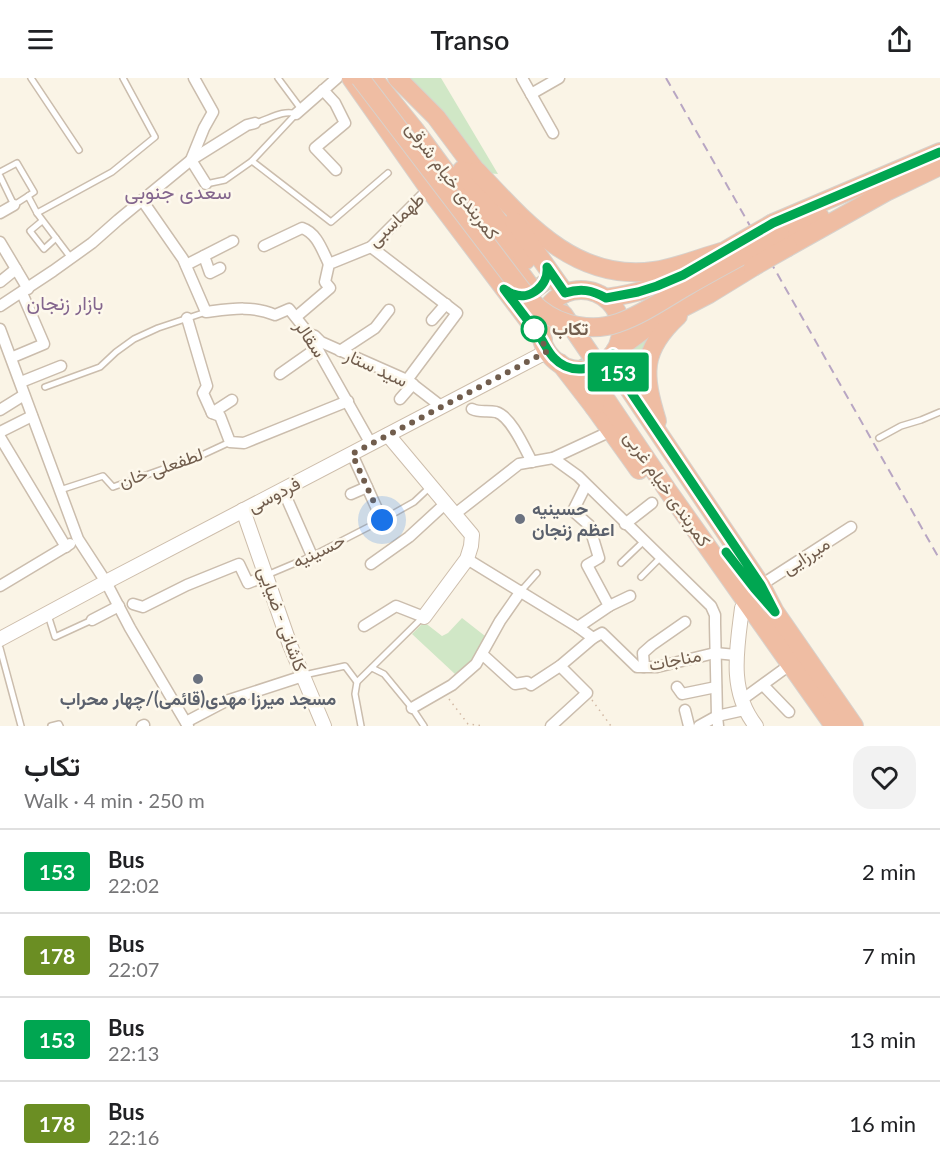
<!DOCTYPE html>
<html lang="en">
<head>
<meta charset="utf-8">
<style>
  :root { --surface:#fff; --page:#f2f2f2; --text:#202124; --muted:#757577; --line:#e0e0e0 }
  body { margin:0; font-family:Lato,Vazirmatn,sans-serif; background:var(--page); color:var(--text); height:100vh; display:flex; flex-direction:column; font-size:22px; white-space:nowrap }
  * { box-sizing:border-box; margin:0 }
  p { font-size:20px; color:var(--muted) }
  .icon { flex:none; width:33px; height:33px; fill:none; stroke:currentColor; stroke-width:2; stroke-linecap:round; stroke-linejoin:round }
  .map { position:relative; height:648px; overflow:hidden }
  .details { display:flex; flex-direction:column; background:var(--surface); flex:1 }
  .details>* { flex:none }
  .badge { padding:0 12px; border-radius:4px; font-size:21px; line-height:39px }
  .you { position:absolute; width:30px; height:30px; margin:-15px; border:4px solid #fff; border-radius:50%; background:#1a73e8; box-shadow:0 0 0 9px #1a73e833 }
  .map>.badge { position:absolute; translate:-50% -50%; box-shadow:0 0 0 3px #fff }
  .round { display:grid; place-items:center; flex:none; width:63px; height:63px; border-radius:18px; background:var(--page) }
  .overview { display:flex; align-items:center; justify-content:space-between; height:102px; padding:0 24px }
  h1 { font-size:28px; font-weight:600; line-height:45px }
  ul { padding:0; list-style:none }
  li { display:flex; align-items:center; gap:18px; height:84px; padding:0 24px; border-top:2px solid var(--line) }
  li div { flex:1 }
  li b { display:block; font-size:22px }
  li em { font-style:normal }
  li .badge { min-width:66px; font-weight:700; text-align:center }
  header { display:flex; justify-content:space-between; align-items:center; height:78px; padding:0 24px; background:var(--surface); font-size:27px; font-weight:600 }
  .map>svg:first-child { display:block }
  .green { fill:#d0e7c6 }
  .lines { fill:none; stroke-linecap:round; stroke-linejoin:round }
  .highway-tunnel { stroke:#d8cec0; stroke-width:18; stroke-dasharray:18 9; stroke-linecap:butt }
  .lane-casing { stroke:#cbbdad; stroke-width:8 }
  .street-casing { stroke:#cbbdad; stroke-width:13 }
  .secondary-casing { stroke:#cdbdab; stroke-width:16 }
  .highway-casing { stroke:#d7d2cd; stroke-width:20 }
  .path { stroke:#d2b9a4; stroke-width:1.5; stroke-dasharray:1.5 4.5; stroke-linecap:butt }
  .lane { stroke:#fff; stroke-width:5 }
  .street { stroke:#fff; stroke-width:10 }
  .secondary { stroke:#fff; stroke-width:14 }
  .highway { stroke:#efbda3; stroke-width:18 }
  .rail { stroke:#b8a6c3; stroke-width:2; stroke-dasharray:9 6; stroke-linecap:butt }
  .highway-bridge-casing { stroke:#d7d2cd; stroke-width:20; stroke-linecap:butt }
  .highway-bridge { stroke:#efbda3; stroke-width:18 }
  .line-casing { stroke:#fff; stroke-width:14 }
  .line { stroke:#00a651; stroke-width:9 }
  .walk { stroke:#715d4d; stroke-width:6; stroke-dasharray:0 10.8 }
  .stop-dot { fill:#fff; stroke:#00a651; stroke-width:3 }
  .worship-dot { fill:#6b7280; stroke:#fdf8ec; stroke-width:2 }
  .labels { text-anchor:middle; stroke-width:5; stroke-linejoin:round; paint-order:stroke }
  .street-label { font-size:18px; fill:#715d4d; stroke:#fdf8ec }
  .stop-label { font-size:18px; font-weight:bold; fill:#715d4d; stroke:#fdf8ec; text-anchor:start }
  .worship-label { font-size:18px; font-weight:bold; fill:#5b616d; stroke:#fdf8ec; text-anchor:start }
  .neighbourhood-label { font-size:20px; fill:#83658d; stroke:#fdf8ec }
</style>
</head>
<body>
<header><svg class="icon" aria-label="menu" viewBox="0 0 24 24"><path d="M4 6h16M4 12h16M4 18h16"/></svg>Transo<svg class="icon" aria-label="share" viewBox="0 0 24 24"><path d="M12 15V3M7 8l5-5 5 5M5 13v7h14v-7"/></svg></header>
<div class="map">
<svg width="940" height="648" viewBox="0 0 940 648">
  <rect width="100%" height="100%" fill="#faf4e6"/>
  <g class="green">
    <polygon points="409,0 441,0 498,96 486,95"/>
    <polygon points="657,246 647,321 621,291 618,276"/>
    <polygon points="462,540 485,558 471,583 455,596 412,556 424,544 442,558 448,555"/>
  </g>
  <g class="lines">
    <g class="highway-tunnel">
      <polyline points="537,199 562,234"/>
      <polyline points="580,281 605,320"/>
    </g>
    <g class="lane-casing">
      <g id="lane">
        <polyline points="31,0 79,72"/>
        <polyline points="278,0 301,31"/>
        <path d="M255,45c13,-3 28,-14 41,-9"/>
        <polyline points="252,83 331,144 388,95"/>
        <polyline points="0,94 17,85 34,114 28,118"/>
        <polyline points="0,98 14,127 28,118 37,135 71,180"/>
        <polyline points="206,106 225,102 252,83 296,36"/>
        <polyline points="37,135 112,94 155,59 123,0"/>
        <polyline points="42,143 30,153 44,171 56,160"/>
        <polyline points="45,309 100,289 116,274 134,261 158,250 206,234"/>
        <polyline points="879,360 901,348 921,342 940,334"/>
        <polyline points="60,412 103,398 113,409 202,377 230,364"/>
        <polyline points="621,485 644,463"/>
        <polyline points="267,497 312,478 382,442 414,424 430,409"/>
        <polyline points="641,499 660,480"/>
        <polyline points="521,513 537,495"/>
        <polyline points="48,537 55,559 92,542"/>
        <polyline points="0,570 21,648"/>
        <polyline points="372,590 384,596 412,630 424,648"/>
        <polyline points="304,597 345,588 357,604 422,540"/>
        <polyline points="357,604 355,616 361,648"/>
        <polyline points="51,648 59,646 60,648"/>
      </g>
    </g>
    <g class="street-casing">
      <g id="street">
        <polyline points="194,0 213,34 204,50 191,82 206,106"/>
        <polyline points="522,0 553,55"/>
        <polyline points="323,12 335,25 345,45 315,70 336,92"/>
        <polyline points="531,16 559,0"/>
        <polyline points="296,36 337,0"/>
        <path d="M142,122l41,59 23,53c24,-3 46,-7 69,3l14,-6 20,25 62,110"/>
        <polyline points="0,135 14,127"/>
        <polyline points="0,164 28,211"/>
        <path d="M264,168l38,-18c15,5 20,22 27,36"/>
        <polyline points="371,169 457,235 407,302"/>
        <polyline points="204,178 210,195 220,190"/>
        <polyline points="186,187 233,163"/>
        <polyline points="0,204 16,191"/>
        <polyline points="0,228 53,193 92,165 118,142 191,82 247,47 255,45"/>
        <polyline points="296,239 330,210 325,204 329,186 371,169 429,111"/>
        <polyline points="187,240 207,308 203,315 212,335 220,338 230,364 244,365 348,323"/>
        <polyline points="432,242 446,226"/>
        <polyline points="0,251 78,461 106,504 130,550 188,648"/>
        <polyline points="312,257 315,258 321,264 407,302 442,329"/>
        <polyline points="340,273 375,250 389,232"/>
        <polyline points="13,279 44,266 22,215"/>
        <polyline points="280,296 317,270"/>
        <polyline points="21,304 61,288"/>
        <polyline points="400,321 413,306"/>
        <path d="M472,331c8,4 15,1 24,3 15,4 29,37 36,50"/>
        <polyline points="0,332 24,317"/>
        <polyline points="212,335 232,322"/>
        <polyline points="0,354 32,338"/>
        <polyline points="0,359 66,469"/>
        <polyline points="352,376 382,442"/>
        <polyline points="553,380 578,398 711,528 715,537 715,546 717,638 718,648"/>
        <polyline points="283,412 312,478"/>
        <polyline points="351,416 367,409"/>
        <polyline points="455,436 519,386 553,380 611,353"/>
        <polyline points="625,446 652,425"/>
        <polyline points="467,481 578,549 593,560"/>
        <polyline points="371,486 409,459 446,425"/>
        <polyline points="761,507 851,449"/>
        <polyline points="0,508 70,466"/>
        <polyline points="133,526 143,529 187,507 239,486 248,505 266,498"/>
        <polyline points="609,528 630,518"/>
        <polyline points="92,542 119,528"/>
        <polyline points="364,548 396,528 424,539"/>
        <polyline points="578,549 609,528 587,487 599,480 589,447 573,433 586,407"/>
        <polyline points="482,576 515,606 527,604 531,607 560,588 593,560 602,555 637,589 657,589 715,575 736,577"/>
        <polyline points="644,589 643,575 652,567 685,544"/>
        <polyline points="763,607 789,634"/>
        <polyline points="677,609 682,616 716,609"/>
        <polyline points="747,618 791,586"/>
        <polyline points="412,630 452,607 476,586 500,543 521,513"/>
        <polyline points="685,632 689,648"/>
        <polyline points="186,644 226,623 303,598"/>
        <polyline points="142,648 144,647"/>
        <polyline points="551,648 587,615 560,588"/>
        <polyline points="699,648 717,638 744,632"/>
      </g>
    </g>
    <g class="secondary-casing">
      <g id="secondary">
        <polyline points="388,357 472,457 471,468 467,481 424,539"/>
        <polyline points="243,432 290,567 324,648"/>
        <path d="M742,530c-5,40 -14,83 14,118"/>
        <polyline points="0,561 106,504 548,273"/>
      </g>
    </g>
    <g class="highway-casing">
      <g id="highway">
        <polyline points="351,0 429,111 543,262"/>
        <polyline points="373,0 415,52 530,208"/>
        <polyline points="397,0 436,39 483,102"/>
        <polyline points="462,92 526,182"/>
        <path d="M477,93c48,51 98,111 177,100 22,-3 46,-13 67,-19"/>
        <polyline points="514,143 565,215"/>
        <polyline points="773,145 940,74"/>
        <polyline points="780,157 820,139"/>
        <polyline points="788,169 886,114 940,88"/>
        <circle cx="581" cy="252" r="40"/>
        <path d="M606,220c27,-4 52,-10 77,-23 19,-9 37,-22 57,-33"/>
        <polyline points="563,236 591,277"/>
        <polyline points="615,273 653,245 709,216 753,189"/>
        <polyline points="613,276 616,292 761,507 775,534 854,648"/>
        <polyline points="560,285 594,329 639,392"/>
        <polyline points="605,320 668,413 834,648"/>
        <path d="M594,329c3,-25 14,-35 36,-19"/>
        <path d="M657,343c-14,-46 -17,-70 21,-105"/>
      </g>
    </g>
    <g class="path">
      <polyline points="449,621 468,646 484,648"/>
      <polyline points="592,622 611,648"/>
    </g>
    <use href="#lane" class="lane"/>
    <use href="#street" class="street"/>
    <use href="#secondary" class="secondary"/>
    <use href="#highway" class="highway"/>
    <polyline class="rail" points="666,0 940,482"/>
    <g class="highway-bridge-casing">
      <g id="highway-bridge">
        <path d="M360,0l161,211c6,7 12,14 19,20 21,17 53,23 78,14 24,-8 48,-25 69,-37 31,-18 62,-34 93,-51"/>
        <polyline points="740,164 773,145"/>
        <polyline points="753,189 788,169"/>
      </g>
    </g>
    <use href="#highway-bridge" class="highway-bridge"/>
  </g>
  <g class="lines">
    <g class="line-casing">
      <path id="line" d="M726,474l28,36 21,24 -14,-27 -145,-215 -3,-16c-16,16 -42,22 -59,4 -7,-7 -10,-16 -16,-24 -11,-15 -23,-30 -34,-45 1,0 7,5 9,5 17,7 36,-9 34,-27l18,26c16,-5 27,-3 41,5l32,-6 19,-6 26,-11 90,-52 167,-71"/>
    </g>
    <use href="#line" class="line"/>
    <polyline class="walk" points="382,442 352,376 548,273 534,251"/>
  </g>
  <circle class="stop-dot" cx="534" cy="251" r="12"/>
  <g class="worship-dot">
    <circle cx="520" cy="441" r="6"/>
    <circle cx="198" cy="601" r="6"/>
  </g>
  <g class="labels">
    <g class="street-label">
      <text transform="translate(452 103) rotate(53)" y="6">کمربندی خیام شرقی</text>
      <text transform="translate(396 142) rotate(-43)" y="6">طهماسبی</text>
      <text transform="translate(310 261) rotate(56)" y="6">سقالر</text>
      <text transform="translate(376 290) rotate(25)" y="6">سید ستار</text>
      <text transform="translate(161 390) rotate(-19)" y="6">لطفعلی خان</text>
      <text transform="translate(667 411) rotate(55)" y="6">کمربندی خیام غربی</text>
      <text transform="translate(274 417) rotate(-27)" y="6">فردوسی</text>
      <text transform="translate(319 473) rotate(-26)" y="6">حسینیه</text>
      <text transform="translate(806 478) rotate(-33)" y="6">میرزایی</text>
      <text transform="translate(282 541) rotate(70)" y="6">کاشانی - ضیایی</text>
      <text transform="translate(675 582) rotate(-11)" y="6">مناجات</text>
    </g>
    <g class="stop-label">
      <text x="552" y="257">تکاب</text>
    </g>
    <g class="worship-label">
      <text x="532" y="437">حسینیه<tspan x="532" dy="21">اعظم زنجان</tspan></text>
      <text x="198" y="627" text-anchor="middle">مسجد میرزا مهدی(قائمی)/چهار محراب</text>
    </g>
    <g class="neighbourhood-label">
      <text x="178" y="121">سعدی جنوبی</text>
      <text x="65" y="232">بازار زنجان</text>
    </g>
  </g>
</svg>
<div class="you" style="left:382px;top:442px"></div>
<b class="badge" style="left:618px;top:294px;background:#00a651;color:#fff">153</b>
</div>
<section class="details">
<div class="overview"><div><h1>تکاب</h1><p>Walk · 4 min · 250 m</p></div><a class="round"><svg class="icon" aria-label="heart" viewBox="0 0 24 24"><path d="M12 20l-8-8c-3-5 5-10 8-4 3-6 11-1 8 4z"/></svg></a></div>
<ul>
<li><span class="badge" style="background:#00a651;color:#fff">153</span><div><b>Bus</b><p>22:02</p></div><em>2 min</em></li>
<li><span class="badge" style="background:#6b8e23;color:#fff">178</span><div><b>Bus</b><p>22:07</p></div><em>7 min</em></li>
<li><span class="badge" style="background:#00a651;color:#fff">153</span><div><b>Bus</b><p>22:13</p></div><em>13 min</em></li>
<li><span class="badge" style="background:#6b8e23;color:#fff">178</span><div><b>Bus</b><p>22:16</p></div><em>16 min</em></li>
</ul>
</section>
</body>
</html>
